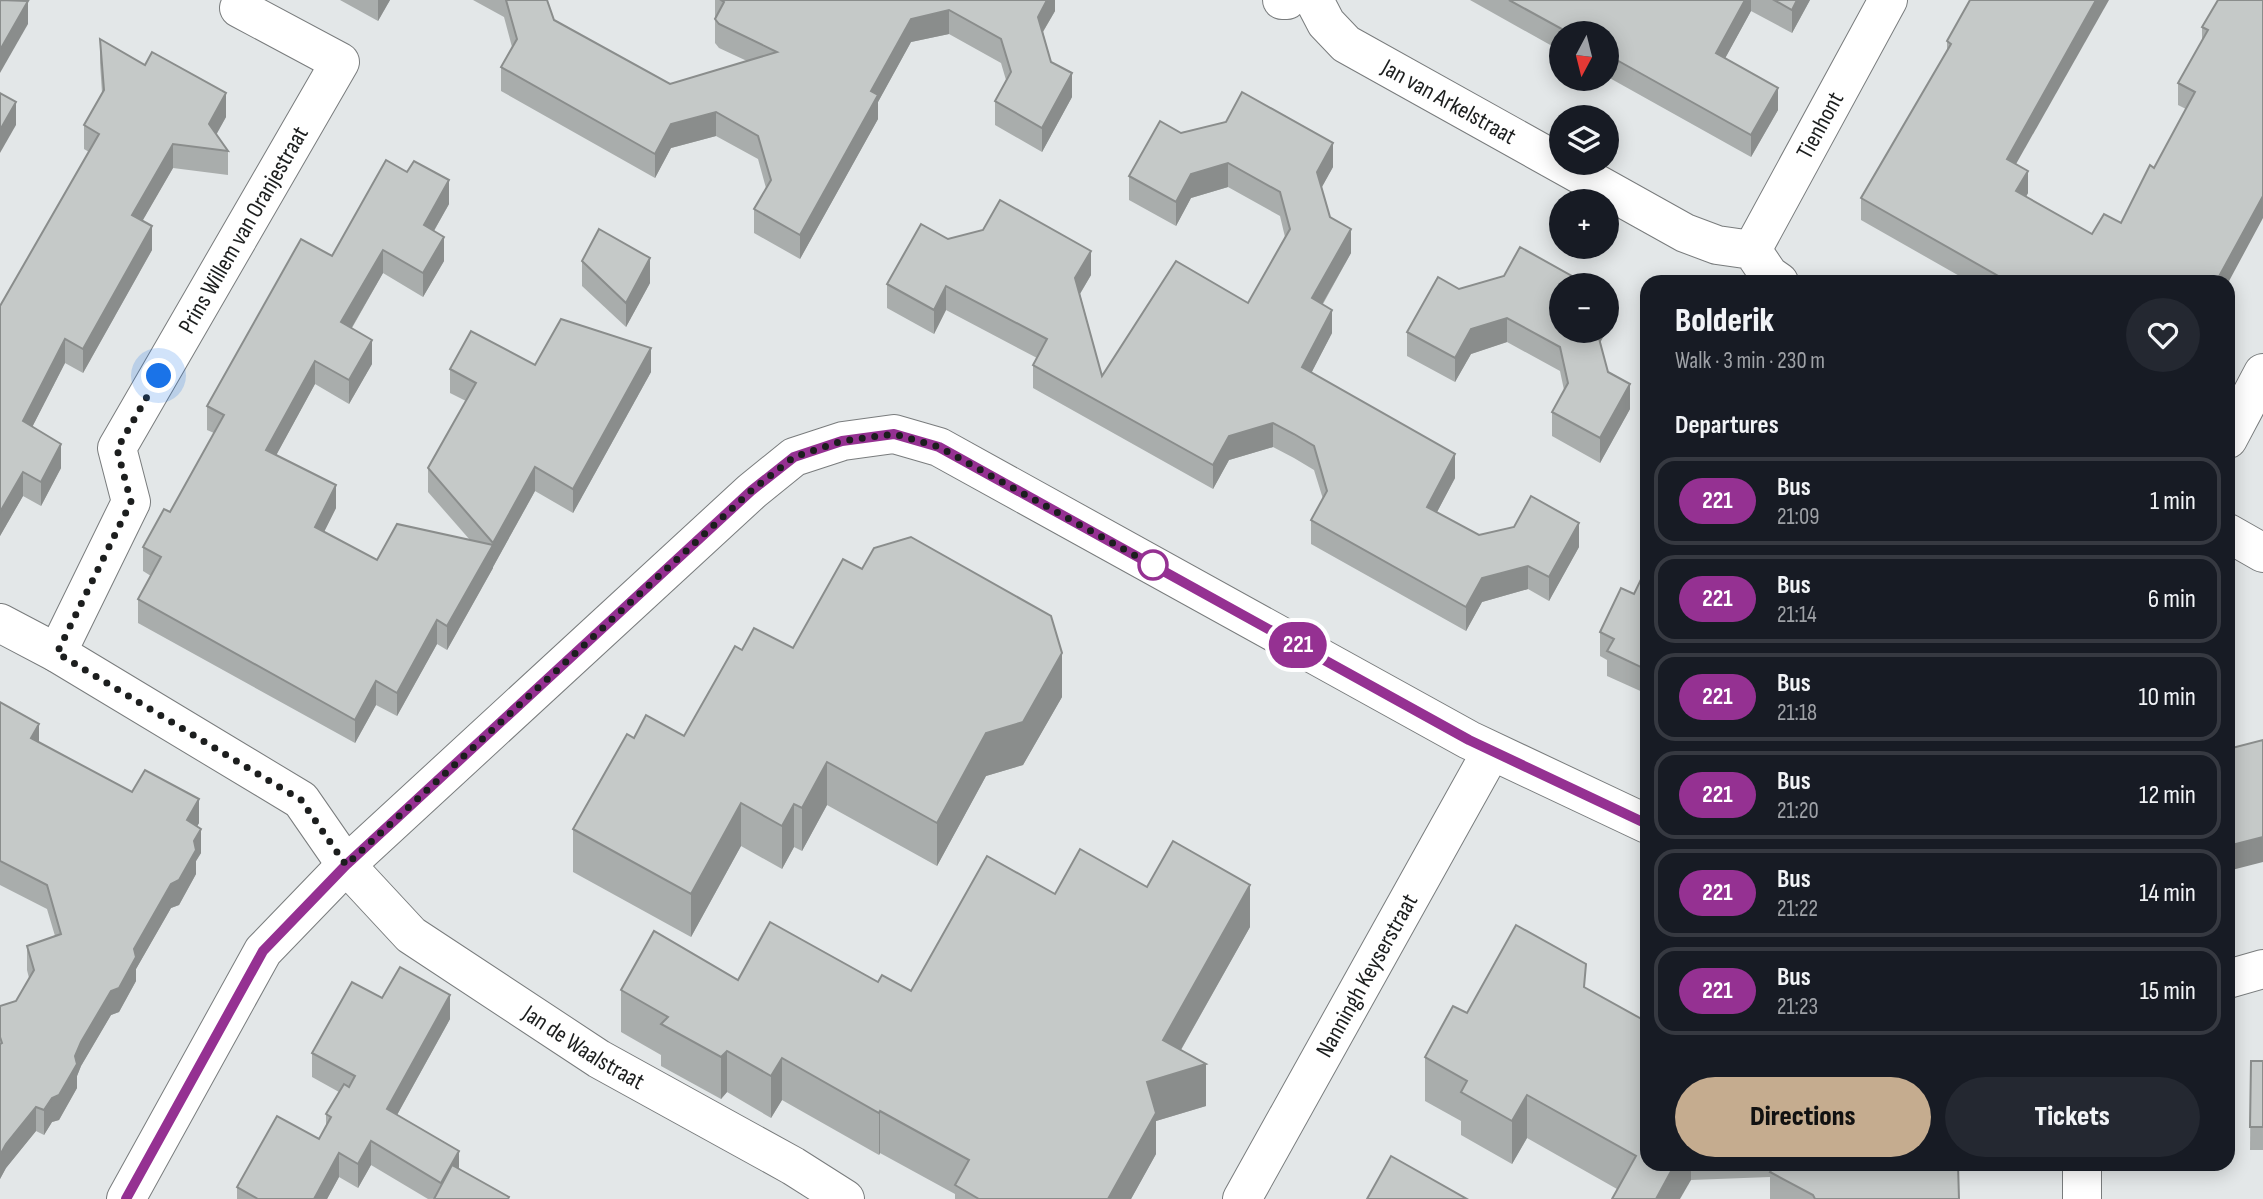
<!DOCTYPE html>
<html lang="en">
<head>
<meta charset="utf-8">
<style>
  :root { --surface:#171b24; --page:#242831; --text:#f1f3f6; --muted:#9ea1a6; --line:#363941; --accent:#c5ac8f }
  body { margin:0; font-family:"Sofia Sans Condensed",sans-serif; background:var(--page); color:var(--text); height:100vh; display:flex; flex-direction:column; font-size:26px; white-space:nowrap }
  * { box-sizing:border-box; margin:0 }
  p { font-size:23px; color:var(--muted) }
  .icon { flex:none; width:38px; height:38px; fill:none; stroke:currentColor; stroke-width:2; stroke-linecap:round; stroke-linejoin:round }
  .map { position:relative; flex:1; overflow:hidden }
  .details { position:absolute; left:1640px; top:275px; width:595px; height:896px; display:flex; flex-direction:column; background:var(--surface); border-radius:21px; box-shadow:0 4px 18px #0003 }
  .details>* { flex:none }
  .badge { padding:0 14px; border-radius:23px; font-size:24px; line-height:46px }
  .needle { width:46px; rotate:187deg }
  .tools { position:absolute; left:1549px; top:21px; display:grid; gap:14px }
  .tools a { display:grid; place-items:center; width:70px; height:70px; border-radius:50%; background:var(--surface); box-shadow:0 4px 18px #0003; font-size:35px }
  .you { position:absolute; width:35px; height:35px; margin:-18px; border:5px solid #fff; border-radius:50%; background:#1a73e8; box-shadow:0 0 0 10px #1a73e833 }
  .map>.badge { position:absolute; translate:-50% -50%; box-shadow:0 0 0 4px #fff }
  h2 { padding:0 35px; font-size:26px; line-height:63px }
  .round { display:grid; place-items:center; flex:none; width:74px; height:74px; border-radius:37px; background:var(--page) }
  .summary { display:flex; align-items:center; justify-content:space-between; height:119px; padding:0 35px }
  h1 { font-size:33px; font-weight:800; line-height:52px }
  .button { display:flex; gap:14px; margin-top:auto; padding:14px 35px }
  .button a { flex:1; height:80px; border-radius:42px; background:var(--accent); color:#111; font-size:28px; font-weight:800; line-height:80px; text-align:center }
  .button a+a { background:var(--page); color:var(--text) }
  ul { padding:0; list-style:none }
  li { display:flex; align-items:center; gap:21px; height:88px; margin:0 14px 10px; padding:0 21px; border:4px solid var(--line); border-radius:21px }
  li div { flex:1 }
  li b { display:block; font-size:26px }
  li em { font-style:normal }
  li .badge { min-width:77px; font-weight:700; text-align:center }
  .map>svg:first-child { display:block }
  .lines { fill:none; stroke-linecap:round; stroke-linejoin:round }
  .street-casing { stroke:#797c7d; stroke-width:40 }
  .secondary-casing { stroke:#797c7d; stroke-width:40 }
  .street { stroke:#fff; stroke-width:38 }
  .secondary { stroke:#fff; stroke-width:38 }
  .wall { fill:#a9adac }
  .shaded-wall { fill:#8a8d8c }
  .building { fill:#c5c9c8; stroke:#8a8d8c; stroke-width:2 }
  .line-casing { stroke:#fff; stroke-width:16 }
  .line { stroke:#953192; stroke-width:10 }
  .walk { stroke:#1c1e1e; stroke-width:7; stroke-dasharray:0 12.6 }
  .stop-dot { fill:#fff; stroke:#953192; stroke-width:3.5 }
  .labels { text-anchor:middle; stroke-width:5; stroke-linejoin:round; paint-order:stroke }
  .street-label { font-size:24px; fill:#1c1e1e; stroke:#f0f4f6 }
</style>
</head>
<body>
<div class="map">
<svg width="2263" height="1199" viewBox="0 0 2263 1199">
  <rect width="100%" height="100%" fill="#e3e7e8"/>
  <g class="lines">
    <g class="street-casing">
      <g id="street">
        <polyline points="1282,0 1287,0"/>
        <path id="s1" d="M1314,0l12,23 20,21 339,189 32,12 35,5 17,25 10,7"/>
        <path id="s2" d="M1752,250l136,-250"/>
        <polyline points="2228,439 2263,373"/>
        <polyline points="2228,533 2263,553"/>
        <path id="s3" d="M0,623l57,30 244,147 45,65 65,70 188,124 194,107 52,33"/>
        <path id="s4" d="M57,653l74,-151 -14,-54 223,-386 -101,-54"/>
        <path id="s5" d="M1242,1199l249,-447"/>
        <polyline points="2082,1199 2082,1164"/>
      </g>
    </g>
    <g class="secondary-casing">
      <g id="secondary">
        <polyline points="2228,979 2263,969"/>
        <polyline points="126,1199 263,951 346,865 752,491 794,457 843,441 894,434 939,447 1469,740 1647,824"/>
      </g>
    </g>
    <use href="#street" class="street"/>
    <use href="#secondary" class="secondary"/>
  </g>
  <g class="wall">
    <polygon points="340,0 390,0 378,21"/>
    <polygon points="473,0 548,0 547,1 554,20 670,84 747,61 719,48 715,43 715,0 1055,0 1055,11 1043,32 1051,62 1072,97 1042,152 995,125 995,101 1006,80 1001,63 949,34 911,42 878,102 878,119 800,259 754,233 754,209 766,188 758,159 716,136 671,148 655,178 501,91 501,67 512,47 504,17"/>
    <polygon points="1470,0 1810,0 1792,33 1751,11 1725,58 1778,110 1751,157 1606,76 1606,33 1561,33 1561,51"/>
    <polygon points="1970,0 2016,164 2028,193 2026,197 2092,234 2121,223 2154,168 2186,109 2178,105 2178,83 2202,40 2202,27 2218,0 2228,282 1970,282 1861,220 1861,198 1947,51 1947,41"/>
    <polygon points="100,39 226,117 216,134 228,151 228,175 173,168 142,221 152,250 83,373 65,363 32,427 61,468 41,506 23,496 0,536 0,306 89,152 84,149 84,125 102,93 100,63"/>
    <polygon points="1181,133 1333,167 1321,188 1330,217 1351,253 1323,304 1332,333 1311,373 1455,478 1437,512 1479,535 1579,547 1549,601 1528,589 1482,602 1466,631 1311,544 1311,520 1323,499 1314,470 1294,458 1273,447 1229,460 1213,489 1033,388 1033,365 1037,358 946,310 934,334 887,308 887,284 948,239 1091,275 1080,294 1102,376 1248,303 1285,237 1280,216 1228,187 1191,198 1176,226 1129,200 1129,176"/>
    <polygon points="407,172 449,204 434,231 444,261 423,297 383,273 352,328 372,364 349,404 315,384 276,455 336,508 324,532 377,560 470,540 428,492 428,468 466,401 450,393 450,369 535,365 651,372 573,513 535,491 493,567 493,566 493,568 447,650 437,644 397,716 376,705 355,743 138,623 138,599 151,576 143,571 143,547 170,512 214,433 207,430 207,406 332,256"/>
    <polygon points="582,261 650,283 626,327 582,286"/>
    <polygon points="1459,289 1611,323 1600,343 1608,372 1630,409 1600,463 1552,436 1552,412 1564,390 1560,371 1507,342 1471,354 1455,382 1407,356 1407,332"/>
    <polygon points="1647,567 1647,694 1607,676 1607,660 1600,656 1600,632 1634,594"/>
    <polygon points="793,648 1062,697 1023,765 986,776 937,866 827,805 802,851 794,847 782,869 741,846 691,937 573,872 573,829 634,738 684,736 742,650"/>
    <polygon points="0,702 39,743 132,792 199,823 197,826 201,853 196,861 196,874 179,905 171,908 136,969 136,981 119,1012 111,1015 81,1066 77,1076 77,1088 59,1120 52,1122 44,1135 36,1131 6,1168 0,1179 0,1006 16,1001 29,978 27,970 27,946 55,936 47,909 0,885"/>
    <polygon points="1147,887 1250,927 1181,1050 1206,1106 1156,1121 1156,1154 1131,1199 955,1199 955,1194 880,1153 879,1155 782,1100 771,1118 727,1092 721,1099 661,1066 661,1055 621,1032 621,990 738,980 878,982 911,991 1055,894"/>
    <polygon points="1586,988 1647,1164 1958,1164 1959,1199 1770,1199 1770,1177 1691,1180 1617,1189 1527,1138 1512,1164 1461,1135 1461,1121 1425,1101 1425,1057 1467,1013"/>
    <polygon points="382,998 450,1019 397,1115 459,1169 509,1199 428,1199 371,1165 358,1188 339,1177 327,1199 237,1199 237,1187 319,1139 326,1126 326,1114 339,1092 312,1077 312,1053"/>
    <polygon points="2251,1061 2263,1061 2263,1150 2250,1150"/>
  </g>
  <g class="shaded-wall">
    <polygon points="378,0 390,0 378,21"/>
    <polygon points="1047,0 1055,0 1055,11 1038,40 1038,17"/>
    <polygon points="1745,0 1751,0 1751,11 1716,75 1716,53"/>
    <polygon points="1797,0 1810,0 1792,33 1792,10"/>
    <polygon points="2096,0 2109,0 2007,180 2007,159"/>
    <polygon points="28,1 28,24 0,73 0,50"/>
    <polygon points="949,10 949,34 911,42 878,102 878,119 800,259 800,235 871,91 911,19"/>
    <polygon points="1072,73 1072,97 1042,152 1042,128"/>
    <polygon points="1778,88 1778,110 1751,157 1751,135"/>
    <polygon points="226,93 226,117 209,148 209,124"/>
    <polygon points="16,102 16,125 0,153 0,130"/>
    <polygon points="716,112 716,136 671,148 655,178 655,154 671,124"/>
    <polygon points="1333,143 1333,167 1317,196 1317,172"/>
    <polygon points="173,144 173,168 132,239 132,215"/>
    <polygon points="1228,163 1228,187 1191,198 1176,226 1176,202 1191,174"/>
    <polygon points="2028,171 2028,193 2016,213 2016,191"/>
    <polygon points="449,180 449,204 424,248 424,225"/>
    <polygon points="2263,196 2263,218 2228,283 2228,282 2216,282"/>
    <polygon points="152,226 152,250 83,373 83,349"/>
    <polygon points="1351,229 1351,253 1312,322 1312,298"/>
    <polygon points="444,237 444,261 423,297 423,273"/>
    <polygon points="383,250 383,273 341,346 341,322"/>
    <polygon points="1091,251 1091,275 1075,302 1075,278"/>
    <polygon points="650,258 650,283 626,327 626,303"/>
    <polygon points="946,286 946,310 934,334 934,310"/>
    <polygon points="1611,298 1611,323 1595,351 1595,331 1606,331 1606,307"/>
    <polygon points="1332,310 1332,333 1302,391 1302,367"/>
    <polygon points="1507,318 1507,342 1471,354 1455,382 1455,358 1471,329"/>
    <polygon points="65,339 65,363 23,445 23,421"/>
    <polygon points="372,340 372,364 349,404 349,380"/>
    <polygon points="651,348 651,372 573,513 573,489"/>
    <polygon points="315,361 315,384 266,474 266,450"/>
    <polygon points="1630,384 1630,409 1600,463 1600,438"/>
    <polygon points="1273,423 1273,447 1229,460 1213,489 1213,465 1229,436"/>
    <polygon points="61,444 61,468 41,506 41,482"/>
    <polygon points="1455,454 1455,478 1427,531 1427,507"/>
    <polygon points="535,467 535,491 493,567 493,543"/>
    <polygon points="23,472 23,496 0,536 0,512"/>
    <polygon points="336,485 336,508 315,550 315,527"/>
    <polygon points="1579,523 1579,547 1549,601 1549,577"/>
    <polygon points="493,545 493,568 447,650 447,626"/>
    <polygon points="1528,566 1528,589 1482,602 1466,631 1466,607 1482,578"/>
    <polygon points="437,620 437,644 397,716 397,693"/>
    <polygon points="1062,653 1062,697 1023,765 986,776 937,866 937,823 986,733"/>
    <polygon points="376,681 376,705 355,743 355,720"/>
    <polygon points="39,724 39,748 31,738"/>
    <polygon points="827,762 827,805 802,851 802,808"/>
    <polygon points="199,799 199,823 187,845 187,820"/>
    <polygon points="741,803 741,846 691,937 691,894"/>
    <polygon points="794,804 794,847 782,869 782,826"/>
    <polygon points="201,829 201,853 196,861 196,874 179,905 171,908 136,969 136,981 119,1012 111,1015 81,1066 77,1076 77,1088 59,1120 52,1122 44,1135 44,1110 75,1056 81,1042"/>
    <polygon points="2263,837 2263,862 2228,871 2228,846"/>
    <polygon points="1250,885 1250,927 1166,1076 1206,1064 1206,1106 1156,1121 1156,1154 1131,1199 1108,1199 1147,1082 1163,1040"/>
    <polygon points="450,995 450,1019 387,1133 387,1109"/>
    <polygon points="727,1051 727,1092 721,1099 721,1057"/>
    <polygon points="782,1058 782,1100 771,1118 771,1076"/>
    <polygon points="1527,1095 1527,1138 1512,1164 1512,1121"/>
    <polygon points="36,1107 36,1131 6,1168 0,1179 0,1155 6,1144"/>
    <polygon points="880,1111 880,1153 879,1155 879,1113"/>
    <polygon points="371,1141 371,1165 358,1188 358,1164"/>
    <polygon points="459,1151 459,1175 441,1199 441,1183"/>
    <polygon points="339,1153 339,1177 327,1199 314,1199"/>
    <polygon points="1675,1164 1691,1164 1691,1180 1680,1199 1656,1199"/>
  </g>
  <g class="building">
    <polygon points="0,0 28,1 0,50"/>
    <polygon points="506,0 547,0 554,20 670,84 777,52 719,24 715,19 724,2 721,0 1047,0 1038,17 1051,62 1072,73 1042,128 995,101 1011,72 1001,39 949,10 911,19 871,91 878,95 800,235 754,209 771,180 758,136 716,112 671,124 655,154 501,67 517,39"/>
    <polygon points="1509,0 1745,0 1716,53 1778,88 1751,135 1606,54 1606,33 1569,33"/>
    <polygon points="1774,0 1797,0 1792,10"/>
    <polygon points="1970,0 2096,0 2007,159 2028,171 2016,191 2092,234 2104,214 2121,223 2150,165 2154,168 2195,92 2178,83 2208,30 2202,27 2218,0 2263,0 2263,196 2216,282 2009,282 1861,198 1951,44 1947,41"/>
    <polygon points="100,39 145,65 152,52 226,93 209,124 228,151 173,144 132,215 152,226 83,349 65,339 23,421 61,444 41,482 23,472 0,512 0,306 99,134 84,125 104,90"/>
    <polygon points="1242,92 1333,143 1317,172 1330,217 1351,229 1312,298 1332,310 1302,367 1455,454 1427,507 1479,535 1514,527 1531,496 1579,523 1549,577 1528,566 1482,578 1466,607 1311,520 1327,491 1314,446 1294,434 1273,423 1229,436 1213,465 1033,365 1047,339 946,286 934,310 887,284 921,224 948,239 983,230 1000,200 1091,251 1075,278 1102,376 1176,261 1248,303 1290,229 1280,192 1228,163 1191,174 1176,202 1129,176 1160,121 1181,133 1226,122"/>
    <polygon points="0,93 16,102 0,130"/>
    <polygon points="386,160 407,172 414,161 449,180 424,225 444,237 423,273 383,250 341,322 372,340 349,380 315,361 266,450 336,485 315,527 377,560 397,524 493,545 447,626 437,620 397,693 376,681 355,720 138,599 161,557 143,547 164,509 170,512 224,415 207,406 301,239 332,256"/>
    <polygon points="599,229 650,258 626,303 582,261"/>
    <polygon points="1520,247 1588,285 1561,285 1561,331 1597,331 1608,372 1630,384 1600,438 1552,412 1568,383 1560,347 1507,318 1471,329 1455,358 1407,332 1438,277 1459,289 1504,276"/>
    <polygon points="1606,295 1611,298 1606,307"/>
    <polygon points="561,319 651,348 573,489 535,467 493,543 428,468 476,383 450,369 471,331 535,365"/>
    <polygon points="911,537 1051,616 1062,653 1023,722 986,733 937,823 827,762 802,808 794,804 782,826 741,803 691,894 573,829 627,734 634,738 646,715 684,736 735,646 742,650 754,628 793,648 843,559 862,569 874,548"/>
    <polygon points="1647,567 1647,670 1607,651 1614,639 1600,632 1621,588 1634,594"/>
    <polygon points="0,702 39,724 31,738 132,792 145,770 199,799 187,820 201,829 194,841 196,850 179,880 171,884 134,949 136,957 119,988 111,991 81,1042 75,1056 77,1064 59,1095 52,1098 44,1110 36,1107 6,1144 0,1155 0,1044 2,1043 0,1037 0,1006 16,1001 34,970 27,946 61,934 47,885 0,861"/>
    <polygon points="2263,740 2263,837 2228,846 2228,749"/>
    <polygon points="1173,841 1250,885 1163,1040 1206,1064 1147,1082 1156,1113 1108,1199 979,1199 955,1185 969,1160 880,1111 879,1113 782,1058 771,1076 727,1051 721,1057 661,1024 668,1017 621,990 654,931 738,980 770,922 878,982 882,975 911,991 987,856 1055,894 1080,849 1147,887"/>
    <polygon points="1516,925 1586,964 1584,987 1647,1022 1647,1164 1675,1164 1656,1199 1612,1199 1636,1156 1527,1095 1512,1121 1461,1092 1467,1081 1425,1057 1453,1006 1467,1013"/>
    <polygon points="400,967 450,995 387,1109 459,1151 441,1183 371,1141 358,1164 339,1153 314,1199 258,1199 237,1187 277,1116 319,1139 331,1117 326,1114 344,1084 349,1087 355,1076 312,1053 352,982 382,998"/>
    <polygon points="2251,1061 2263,1061 2263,1127 2250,1127"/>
    <polygon points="1391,1156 1467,1199 1367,1199"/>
    <polygon points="1775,1164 1958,1164 1959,1199 1815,1199 1813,1195 1770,1172"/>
    <polygon points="452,1165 509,1197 508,1199 434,1199"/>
  </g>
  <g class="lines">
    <g class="line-casing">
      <polyline id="line" points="126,1199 263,951 346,865 751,491 794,457 842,441 894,434 939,447 1469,740 1647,824"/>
    </g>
    <use href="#line" class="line"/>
    <polyline class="walk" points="159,376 117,449 131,502 57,653 301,800 346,865 751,491 794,457 842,441 894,434 939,447 1156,567 1153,565"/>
  </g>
  <circle class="stop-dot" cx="1153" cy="565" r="14"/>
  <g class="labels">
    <g class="street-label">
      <text dy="8" stroke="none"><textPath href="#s1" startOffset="173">Jan van Arkelstraat</textPath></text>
      <text dy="8" stroke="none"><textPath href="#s2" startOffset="142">Tienhont</textPath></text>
      <text dy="8" stroke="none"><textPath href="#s4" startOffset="476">Prins Willem van Oranjestraat</textPath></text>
      <text dy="8" stroke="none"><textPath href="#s5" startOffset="256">Nanningh Keyserstraat</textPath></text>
      <text dy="8" stroke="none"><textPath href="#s3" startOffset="730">Jan de Waalstraat</textPath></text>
    </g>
  </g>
</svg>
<div class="tools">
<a><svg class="needle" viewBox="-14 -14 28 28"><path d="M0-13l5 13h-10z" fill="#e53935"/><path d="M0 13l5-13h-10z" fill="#9ea1a6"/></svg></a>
<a><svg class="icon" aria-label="layers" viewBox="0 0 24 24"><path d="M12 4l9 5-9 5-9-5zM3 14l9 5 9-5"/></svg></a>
<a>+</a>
<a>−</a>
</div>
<div class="you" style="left:159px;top:376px"></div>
<b class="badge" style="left:1298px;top:645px;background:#953192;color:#fff">221</b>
<section class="details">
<div class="summary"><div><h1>Bolderik</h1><p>Walk · 3 min · 230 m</p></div><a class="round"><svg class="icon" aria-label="heart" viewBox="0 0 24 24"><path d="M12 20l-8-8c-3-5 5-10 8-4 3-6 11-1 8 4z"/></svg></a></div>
<h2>Departures</h2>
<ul>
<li><span class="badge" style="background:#953192;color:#fff">221</span><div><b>Bus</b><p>21:09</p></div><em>1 min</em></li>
<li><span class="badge" style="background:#953192;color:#fff">221</span><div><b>Bus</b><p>21:14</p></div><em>6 min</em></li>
<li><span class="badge" style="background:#953192;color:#fff">221</span><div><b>Bus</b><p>21:18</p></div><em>10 min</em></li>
<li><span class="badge" style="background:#953192;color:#fff">221</span><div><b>Bus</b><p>21:20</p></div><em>12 min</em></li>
<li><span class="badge" style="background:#953192;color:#fff">221</span><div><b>Bus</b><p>21:22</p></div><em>14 min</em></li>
<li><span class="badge" style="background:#953192;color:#fff">221</span><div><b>Bus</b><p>21:23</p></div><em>15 min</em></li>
</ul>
<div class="button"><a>Directions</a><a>Tickets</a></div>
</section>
</div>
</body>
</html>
